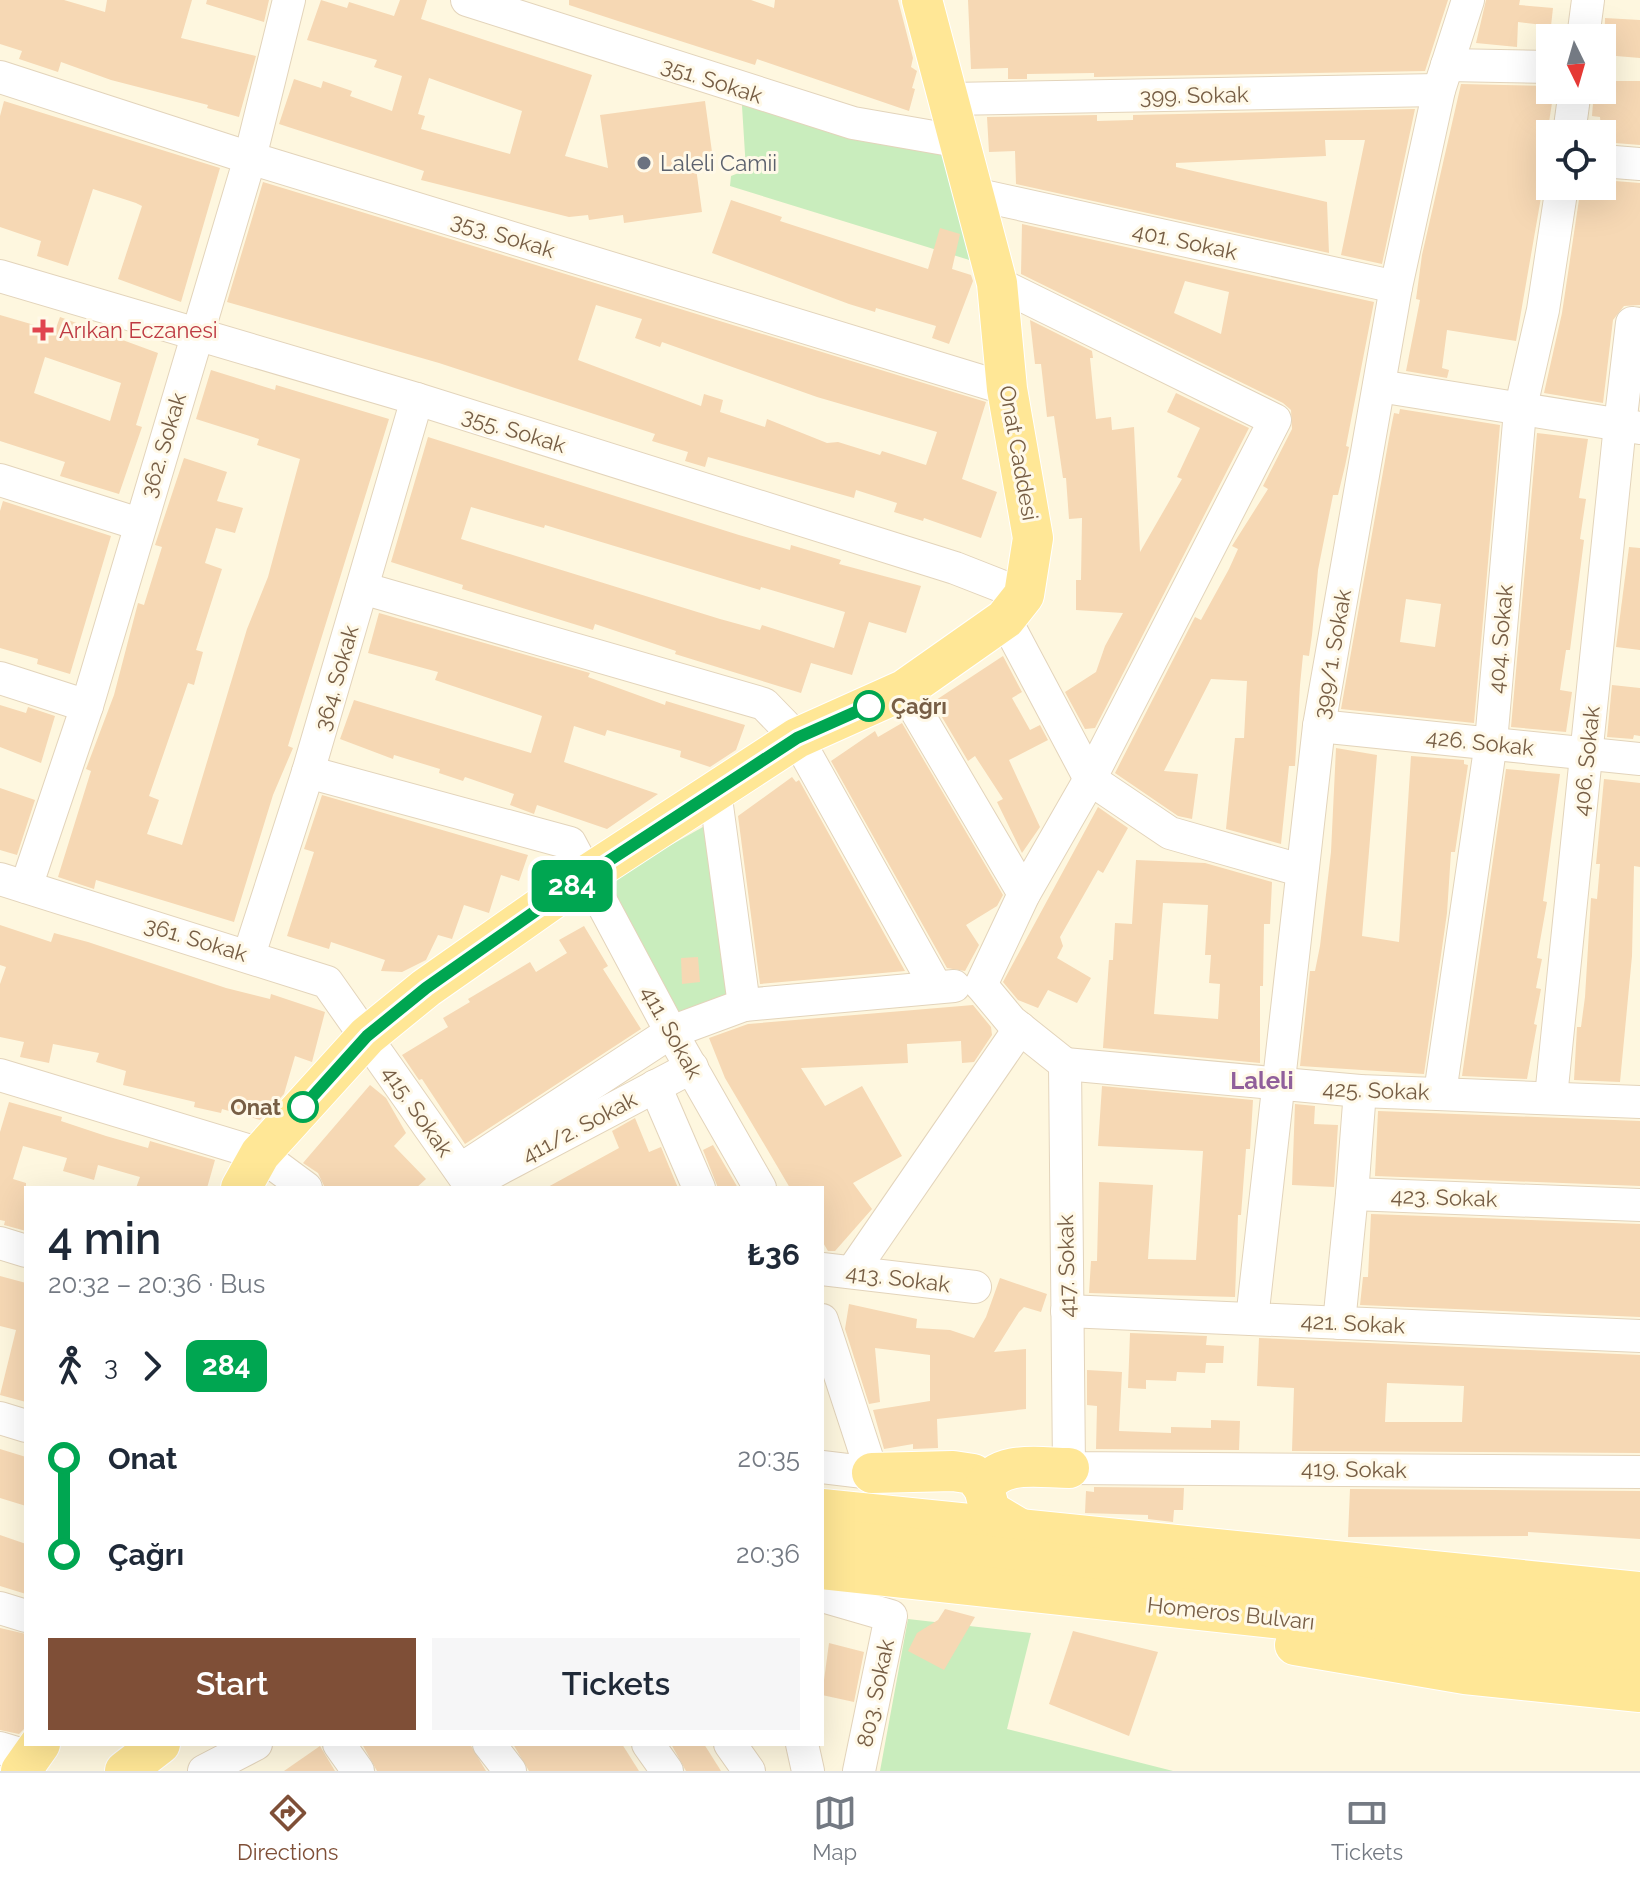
<!DOCTYPE html>
<html lang="en">
<head>
<meta charset="utf-8">
<style>
  :root { --surface:#fff; --page:#f6f6f7; --text:#1f2937; --muted:#747a83; --line:#e0e1e3; --accent:#7f4f37 }
  body { margin:0; font-family:Raleway,sans-serif; background:var(--page); color:var(--text); height:100vh; display:flex; flex-direction:column; font-size:30px; white-space:nowrap }
  * { box-sizing:border-box; margin:0 }
  p { font-size:26px; color:var(--muted) }
  .icon { flex:none; width:44px; height:44px; fill:none; stroke:currentColor; stroke-width:2; stroke-linecap:round; stroke-linejoin:round }
  .map { position:relative; flex:1; overflow:hidden }
  .sheet { position:absolute; left:24px; top:1186px; width:800px; height:560px; display:flex; flex-direction:column; background:var(--surface); border-radius:0px; box-shadow:0 8px 32px #0002 }
  .sheet>* { flex:none }
  .badge { padding:0 16px; border-radius:12px; font-size:28px; line-height:52px }
  .needle { width:52px; rotate:175deg }
  .tools { position:absolute; left:1536px; top:24px; display:grid; gap:16px }
  .tools a { display:grid; place-items:center; width:80px; height:80px; border-radius:0px; background:var(--surface); box-shadow:0 8px 32px #0002; font-size:40px }
  .map>.badge { position:absolute; translate:-50% -50%; box-shadow:0 0 0 4px #fff }
  .legs { display:flex; align-items:center; gap:12px; height:88px; padding:0 24px; font-size:26px }
  .legs p { margin-inline-start:auto }
  .headline { display:flex; align-items:center; justify-content:space-between; height:136px; padding:0 24px }
  h1 { font-size:44px; font-weight:600; line-height:60px }
  .cta { display:flex; gap:16px; margin-top:auto; padding:16px 24px }
  .cta a { flex:1; height:92px; border-radius:0px; background:var(--accent); color:#fff; font-size:32px; font-weight:600; line-height:92px; text-align:center }
  .cta a+a { background:var(--page); color:var(--text) }
  ul { padding:0 24px; list-style:none }
  li { display:flex; align-items:center; gap:28px; height:96px; font-size:30px }
  li i { display:grid; place-items:center; width:12px; height:100%; margin:0 10px; background:currentColor }
  li i::after { content:''; width:20px; height:20px; margin:-10px; border:6px solid; border-radius:50%; background:var(--surface) }
  li p { margin-inline-start:auto }
  li:first-child i { background:linear-gradient(#0000 50%,currentColor 0) }
  li:last-child i { background:linear-gradient(currentColor 50%,#0000 0) }
  .menu { display:flex; justify-content:space-around; align-items:center; height:112px; border-top:2px solid var(--line); background:var(--surface); font-size:22px; color:var(--muted) }
  .menu a { display:grid; justify-items:center; gap:4px }
  .menu .active { color:var(--accent) }
  .map>svg:first-child { display:block }
  .green { fill:#c9edbd }
  .building { fill:#f6d8b4; fill-rule:evenodd }
  .lines { fill:none; stroke-linecap:round; stroke-linejoin:round }
  .minor-casing { stroke:#e3d4bb; stroke-width:34 }
  .major-casing { stroke:#fff; stroke-width:42 }
  .minor { stroke:#fff; stroke-width:32 }
  .major { stroke:#ffe796; stroke-width:40 }
  .line-1-casing { stroke:#fff; stroke-width:18 }
  .line-1 { stroke:#00a651; stroke-width:12 }
  .worship-dot { fill:#6b7280; stroke:#fff9e8; stroke-width:3 }
  .health-dot { fill:#e0444e; stroke:#fff9e8; stroke-width:3 }
  .stop-1-dot { fill:#fff; stroke:#00a651; stroke-width:4 }
  .labels { text-anchor:middle; stroke-width:6; stroke-linejoin:round; paint-order:stroke }
  .street-label { font-size:22px; fill:#775e45; stroke:#fff9e8 }
  .worship-label { font-size:22px; fill:#5b616d; stroke:#fff9e8; text-anchor:start }
  .health-label { font-size:22px; fill:#be3a42; stroke:#fff9e8; text-anchor:start }
  .stop-label { font-size:22px; font-weight:bold; fill:#775e45; stroke:#fff9e8; text-anchor:start }
  .neighbourhood-label { font-size:24px; font-weight:bold; fill:#905f9b; stroke:#fff9e8 }
</style>
</head>
<body>
<div class="map">
<svg width="1640" height="1771" viewBox="0 0 1640 1771">
  <rect width="100%" height="100%" fill="#fef7df"/>
  <g class="green">
    <polygon points="741,90 949,151 979,263 730,186 731,176 746,170"/>
    <polygon points="710,823 738,1005 677,1024 607,881"/>
    <polygon points="908,1619 1031,1633 1007,1729 1173,1771 880,1771"/>
  </g>
  <g class="building">
    <polygon points="0,0 64,0 105,12 107,0 192,0 181,38 256,56 239,117 207,108 208,105 111,80 61,62 58,72 19,59 22,51 0,44"/>
    <polygon points="207,0 269,0 264,22 206,4"/>
    <path d="M321,0l26,8 2,-6 45,14 6,-16h27l-6,19 171,56 -27,81 43,12 -8,-53 105,-14 7,51 -8,1 2,13 -10,2 6,44 -78,11 -1,-8 -34,5 -1,-5 -19,2 -148,-37 3,-9 -145,-47 15,-45 27,9 2,-7 29,10 -2,5 42,15 10,-35 -28,-9 3,-7 -70,-20zM429,78l93,33 -12,43 -89,-25 4,-13 -7,-2z"/>
    <polygon points="569,0 751,0 774,8 775,0 898,0 913,58 911,67 917,71 912,88 915,89 909,111 757,59 755,65 618,21 569,5"/>
    <polygon points="968,0 1448,0 1425,71 1094,77 1094,73 1027,74 1027,79 1008,79 1008,68 971,69"/>
    <polygon points="1486,0 1520,0 1519,5 1553,8 1551,26 1518,22 1517,47 1476,43"/>
    <polygon points="1605,18 1640,20 1640,58 1604,55"/>
    <polygon points="1604,81 1640,81 1640,145 1602,142 1600,117 1592,116 1594,90 1602,90"/>
    <polygon points="1461,84 1550,86 1554,90 1539,186 1543,186 1516,341 1447,330 1442,368 1449,370 1447,378 1406,371 1420,300 1416,299 1422,255"/>
    <polygon points="4,101 220,168 181,302 118,279 142,206 136,203 93,189 68,266 37,256 41,241 0,227 0,116"/>
    <polygon points="1415,109 1382,264 1341,255 1365,140 1325,140 1326,156 1176,163 1176,167 1327,202 1329,253 1016,184 1015,151 989,152 987,117 1097,115 1097,121 1133,120 1133,115"/>
    <polygon points="1602,180 1640,183 1640,305 1624,306 1613,320 1603,403 1544,393 1562,313 1581,186 1602,186"/>
    <path d="M263,182l723,220 -24,77 35,13 -16,46 -57,-20 -1,3 -29,-9 3,-9 -41,-13 -2,8 -146,-41 -3,10 -20,-6 3,-9 -36,-11 3,-7 -216,-71 -212,-61zM596,305l46,14 -7,19 25,9 2,-5 155,55 120,35 -11,33 -44,-14 -2,4 -42,-13 -11,1 -60,-24 -2,8 -45,-15 3,-12 -19,-6 -3,12 -123,-46z"/>
    <polygon points="731,200 782,217 780,221 928,269 940,228 960,234 952,269 971,275 973,281 949,344 932,338 936,326 876,308 875,312 849,304 712,253"/>
    <path d="M1022,224l352,78 -28,144 3,1 -4,19 -7,29h-5l-15,75 -6,65 -3,21 -6,-1 -3,30 -5,81h-6l-8,78 -55,-15 9,-91h9l3,-57 -36,-2 -47,92 34,3 -6,45 -14,-3 -63,-43 80,-156 6,3 28,-51 9,-20 -6,-3 36,-57 -5,-3 29,-57 -1,-19 -8,-7 -262,-129zM1185,281l44,11 -8,42 -47,-21z"/>
    <path d="M0,315l55,16 5,-14 98,36 -22,72 6,2 -23,67 -59,-18 5,-14 -65,-21zM45,357l76,26 -11,38 -76,-28z"/>
    <polygon points="1030,320 1092,351 1093,358 1090,358 1096,419 1111,417 1112,430 1134,427 1140,552 1182,479 1177,477 1200,428 1167,412 1176,393 1249,428 1095,728 1085,729 1065,692 1096,672 1105,646 1123,613 1076,610 1076,580 1081,580 1082,518 1069,519 1066,478 1063,478 1054,416 1047,417 1041,364 1035,364"/>
    <polygon points="211,370 275,390 276,385 389,419 288,746 293,748 273,795 234,922 96,880 94,889 58,877 91,771 86,769 114,695 138,603 144,605 162,547 155,545 184,458 227,472 217,501 243,508 235,533 216,528 205,563 222,569 196,650 203,652 194,685 188,683 149,796 159,800 147,834 182,845 247,629 268,577 300,459 257,445 259,439 196,419"/>
    <path d="M1400,409l100,16 -26,298 -133,-14 48,-271 5,-25 5,1zM1406,599l35,5 -6,43 -35,-5z"/>
    <polygon points="1537,433 1588,439 1579,498 1586,499 1580,539 1584,540 1570,650 1566,650 1560,690 1572,692 1566,732 1511,727"/>
    <path d="M428,437l311,98 51,15 1,-5 50,15 -2,4 82,22 -15,47 -37,-11 -17,53 -41,-12 -10,30 -126,-39 1,-3 -81,-27 -2,6 -131,-41 1,-4 -72,-23zM471,507l73,21 1,-3 215,65 1,-3 84,25 -11,36 -72,-23 -2,5 -40,-11 -259,-80z"/>
    <polygon points="3,501 111,536 70,674 37,664 38,659 0,648 0,511"/>
    <polygon points="1629,547 1640,548 1640,650 1616,647"/>
    <polygon points="379,613 590,673 588,677 665,705 666,701 745,725 736,750 710,767 680,757 681,751 607,730 605,736 574,726 564,762 658,794 607,829 537,805 534,814 510,805 514,794 465,777 463,781 439,773 440,769 394,755 393,759 340,739 354,700 531,753 542,716 435,680 438,672 368,653"/>
    <polygon points="1003,656 1022,692 1012,698 1030,730 1040,725 1048,740 1009,760 1040,827 1022,853 997,802 1003,799 975,756 968,761 933,702"/>
    <polygon points="1612,685 1640,688 1640,736 1634,735 1633,739 1607,737"/>
    <polygon points="0,705 26,713 28,707 55,716 41,763 0,747"/>
    <polygon points="902,723 1003,895 997,906 966,925 979,945 965,971 947,968 831,761 875,731 878,737"/>
    <polygon points="1336,748 1377,755 1362,936 1399,942 1411,756 1464,760 1464,764 1468,765 1455,852 1451,852 1447,913 1424,1074 1300,1066 1310,971 1315,971 1320,946 1331,852"/>
    <polygon points="1506,769 1560,774 1543,901 1547,902 1537,958 1542,959 1536,988 1541,989 1534,1024 1537,1025 1527,1079 1462,1076"/>
    <polygon points="792,777 796,782 799,780 905,971 760,984 738,816"/>
    <polygon points="1604,779 1640,783 1640,867 1634,866 1632,956 1620,1082 1574,1080 1577,1027 1581,1027 1585,997 1591,898 1597,899 1600,864 1596,864"/>
    <polygon points="0,788 35,800 17,855 0,850"/>
    <polygon points="322,795 528,855 519,881 501,875 489,913 464,905 452,939 438,935 426,960 402,972 381,971 385,960 331,942 329,949 287,936 314,852 304,849"/>
    <polygon points="1098,807 1128,828 1103,873 1098,870 1060,937 1063,946 1057,958 1091,978 1077,1003 1048,990 1038,1008 1018,1000 1003,982"/>
    <path d="M1136,860l69,3 67,19 -2,42h-6l-1,62h-3v77l-157,-15 6,-88h4l2,-37 17,1zM1163,903l45,2 -3,50h6l-2,28 11,1 -2,35 -64,-5z"/>
    <polygon points="0,925 51,942 54,933 88,942 226,988 270,999 271,994 325,1012 312,1062 295,1056 284,1094 260,1120 222,1109 221,1113 194,1107 195,1102 123,1085 126,1071 96,1062 99,1053 53,1044 49,1063 20,1057 24,1042 0,1037 0,984 6,967 0,965"/>
    <polygon points="584,926 608,966 603,969 641,1029 465,1144 422,1079 419,1080 402,1055 448,1027 443,1018 470,1002 468,999 530,962 536,972 567,953 559,940"/>
    <polygon points="698,957 700,982 682,984 681,958"/>
    <polygon points="973,1005 991,1027 992,1035 974,1062 962,1063 961,1041 907,1044 908,1063 801,1068 825,1106 862,1086 902,1156 853,1183 872,1209 835,1251 828,1251 822,1241 822,1188 790,1188 725,1078 709,1038 748,1024"/>
    <polygon points="370,1085 386,1098 406,1133 394,1146 426,1179 416,1188 325,1188 318,1173 303,1163"/>
    <polygon points="1102,1086 1253,1100 1250,1149 1246,1149 1241,1215 1238,1215 1235,1297 1089,1293 1091,1261 1097,1261 1099,1182 1153,1185 1148,1259 1196,1260 1203,1151 1098,1146"/>
    <polygon points="9,1102 62,1117 61,1121 106,1136 148,1148 150,1141 215,1160 207,1188 136,1188 140,1177 98,1165 94,1180 63,1171 67,1158 23,1146 13,1179 26,1183 26,1231 4,1225 5,1221 0,1220 0,1132"/>
    <polygon points="1295,1104 1315,1106 1314,1124 1338,1125 1334,1187 1292,1185"/>
    <polygon points="1378,1111 1640,1121 1640,1186 1375,1176"/>
    <polygon points="635,1118 649,1152 661,1147 678,1188 546,1188 619,1148 612,1131"/>
    <polygon points="713,1145 738,1188 718,1188 703,1150"/>
    <polygon points="1371,1214 1640,1224 1640,1317 1360,1305 1363,1277 1368,1277"/>
    <polygon points="0,1276 26,1283 26,1402 0,1395 16,1330 0,1326"/>
    <polygon points="1000,1278 1047,1294 1041,1312 1024,1307 1019,1312 994,1352 1026,1349 1026,1409 937,1419 938,1448 913,1449 913,1444 884,1449 873,1410 930,1401 930,1355 875,1348 880,1402 869,1404 845,1329 849,1304 917,1319 916,1328 950,1330 974,1338 986,1317"/>
    <polygon points="1130,1333 1207,1336 1206,1345 1224,1346 1223,1363 1206,1363 1205,1373 1177,1372 1176,1381 1146,1380 1146,1389 1128,1388"/>
    <path d="M1259,1338l381,17v98l-348,-2 2,-63 -37,-2zM1387,1383l77,3 -2,36h-77z"/>
    <polygon points="1087,1370 1122,1372 1119,1431 1171,1433 1171,1427 1211,1428 1211,1420 1240,1421 1239,1450 1096,1449 1097,1406 1087,1405"/>
    <polygon points="0,1449 26,1457 26,1506 0,1498"/>
    <polygon points="1094,1487 1184,1488 1183,1510 1174,1510 1173,1522 1148,1519 1148,1515 1085,1513 1086,1491 1094,1492"/>
    <polygon points="1350,1489 1640,1491 1640,1539 1528,1532 1528,1536 1348,1537"/>
    <polygon points="0,1535 26,1544 26,1594 0,1586"/>
    <polygon points="945,1609 975,1617 944,1670 908,1651 917,1633 938,1620"/>
    <polygon points="0,1628 26,1634 26,1727 19,1734 0,1730"/>
    <polygon points="1073,1631 1158,1652 1129,1736 1049,1704"/>
    <polygon points="829,1643 864,1652 854,1702 822,1695"/>
    <polygon points="362,1744 470,1744 486,1771 377,1771"/>
    <polygon points="513,1744 622,1744 639,1771 529,1771"/>
    <polygon points="671,1744 704,1744 721,1771 686,1771"/>
    <polygon points="320,1746 335,1771 284,1771"/>
  </g>
  <g class="lines">
    <g class="minor-casing">
      <g id="minor">
        <polyline points="467,0 853,123 962,142"/>
        <polyline points="1583,38 1588,0"/>
        <polyline points="1447,65 1550,67"/>
        <polyline points="0,77 250,158 1007,389"/>
        <polyline points="950,99 1439,90"/>
        <polyline points="1569,134 1575,90"/>
        <polyline points="1602,161 1640,164"/>
        <polyline points="974,194 1396,287"/>
        <polyline points="0,276 417,399 955,568 1024,595"/>
        <polyline points="1379,386 1640,428"/>
        <polyline points="0,480 139,524"/>
        <polyline points="362,588 764,704 797,738 936,987"/>
        <polyline points="1005,619 1090,779 1170,833 1300,870"/>
        <polyline points="0,678 87,706"/>
        <polyline points="904,690 1024,894"/>
        <polyline points="1319,726 1640,759"/>
        <polyline points="308,772 570,843 671,1032 760,1188"/>
        <polyline points="0,879 327,982 470,1185"/>
        <polyline points="26,887 87,706 250,158 289,0"/>
        <polyline points="249,955 308,772 417,399"/>
        <polyline points="981,985 1024,894 1090,779 1275,420 997,283"/>
        <polyline points="981,985 1011,1021 1065,1064"/>
        <polyline points="744,1005 954,986"/>
        <polyline points="1065,1064 1069,1468 1640,1472"/>
        <polyline points="1065,1064 1360,1091 1640,1102"/>
        <polyline points="0,1075 260,1154 306,1188"/>
        <polyline points="655,1086 699,1188"/>
        <polyline points="1360,1091 1352,1194 1640,1205"/>
        <polyline points="1440,1093 1491,742 1520,411 1543,310 1562,186"/>
        <polyline points="1551,1097 1620,425 1632,323 1640,324"/>
        <polyline points="460,1170 671,1032 744,1005 715,791"/>
        <polyline points="482,1178 692,1067"/>
        <polyline points="0,1243 26,1251"/>
        <polyline points="822,1269 975,1287"/>
        <polyline points="852,1272 1020,1028"/>
        <polyline points="1067,1311 1640,1336"/>
        <polyline points="1252,1319 1319,726 1396,287 1439,90 1468,0"/>
        <polyline points="822,1320 872,1473 822,1467"/>
        <polyline points="1339,1323 1352,1194"/>
        <polyline points="0,1418 26,1426"/>
        <polyline points="822,1596 891,1616 859,1771"/>
        <polyline points="0,1608 26,1616"/>
        <polyline points="339,1744 358,1771"/>
        <polyline points="489,1744 510,1771"/>
        <polyline points="648,1744 667,1771"/>
        <polyline points="730,1744 749,1771"/>
        <polyline points="802,1744 808,1771"/>
        <polyline points="0,1748 30,1757"/>
        <polyline points="204,1771 256,1744"/>
      </g>
    </g>
    <g class="major-casing">
      <g id="major">
        <polyline points="241,1188 260,1154 367,1036 426,988 587,875 797,738 904,690 1005,619 1024,595 1033,538 1007,389 997,283 922,0"/>
        <polyline points="872,1473 953,1471 973,1474 984,1488"/>
        <polyline points="822,1509 1640,1592"/>
        <path d="M1020,1529l-30,-18 -6,-23c15,-29 56,-20 85,-20"/>
        <polyline points="822,1538 1640,1627"/>
        <polyline points="822,1569 1640,1658"/>
        <polyline points="1295,1645 1465,1674 1640,1692"/>
        <polyline points="21,1771 40,1744"/>
        <polyline points="125,1771 160,1744"/>
      </g>
    </g>
    <use href="#minor" class="minor"/>
    <use href="#major" class="major"/>
  </g>
  <g class="lines">
    <g class="line-1-casing">
      <polyline id="line-1" points="303,1107 367,1036 426,988 587,875 797,738 869,706"/>
    </g>
    <use href="#line-1" class="line-1"/>
  </g>
  <circle class="worship-dot" cx="644" cy="163" r="8"/>
  <path class="health-dot" d="M39 318h8v8h8v8h-8v8h-8v-8h-8v-8h8z"/>
  <g class="stop-1-dot">
    <circle cx="869" cy="706" r="14"/>
    <circle cx="303" cy="1107" r="14"/>
  </g>
  <g class="labels">
    <g class="street-label">
      <text transform="translate(712 80) rotate(18)" y="8">351. Sokak</text>
      <text transform="translate(1194 95) rotate(-1)" y="8">399. Sokak</text>
      <text transform="translate(503 235) rotate(17)" y="8">353. Sokak</text>
      <text transform="translate(1185 241) rotate(12)" y="8">401. Sokak</text>
      <text transform="translate(514 430) rotate(17)" y="8">355. Sokak</text>
      <text transform="translate(163 445) rotate(-73)" y="8">362. Sokak</text>
      <text transform="translate(1019 453) rotate(80)" y="8">Onat Caddesi</text>
      <text transform="translate(1500 639) rotate(-85)" y="8">404. Sokak</text>
      <text transform="translate(1332 654) rotate(-80)" y="8">399/1. Sokak</text>
      <text transform="translate(336 678) rotate(-74)" y="8">364. Sokak</text>
      <text transform="translate(1480 742) rotate(6)" y="8">426. Sokak</text>
      <text transform="translate(1586 761) rotate(-84)" y="8">406. Sokak</text>
      <text transform="translate(196 939) rotate(17)" y="8">361. Sokak</text>
      <text transform="translate(672 1032) rotate(61)" y="8">411. Sokak</text>
      <text transform="translate(1376 1090) rotate(2)" y="8">425. Sokak</text>
      <text transform="translate(418 1111) rotate(55)" y="8">415. Sokak</text>
      <text transform="translate(579 1127) rotate(-28)" y="8">411/2. Sokak</text>
      <text transform="translate(1444 1197) rotate(2)" y="8">423. Sokak</text>
      <text transform="translate(1066 1266) rotate(-91)" y="8">417. Sokak</text>
      <text transform="translate(898 1278) rotate(7)" y="8">413. Sokak</text>
      <text transform="translate(1353 1323) rotate(3)" y="8">421. Sokak</text>
      <text transform="translate(1354 1469) rotate(1)" y="8">419. Sokak</text>
      <text transform="translate(1231 1613) rotate(6)" y="8">Homeros Bulvarı</text>
      <text transform="translate(875 1693) rotate(-78)" y="8">803. Sokak</text>
    </g>
    <g class="worship-label">
      <text x="660" y="171">Laleli Camii</text>
    </g>
    <g class="health-label">
      <text x="59" y="338">Arıkan Eczanesi</text>
    </g>
    <g class="stop-label">
      <text x="891" y="714">Çağrı</text>
      <text x="281" y="1115" text-anchor="end">Onat</text>
    </g>
    <g class="neighbourhood-label">
      <text x="1262" y="1089">Laleli</text>
    </g>
  </g>
</svg>
<div class="tools">
<a><svg class="needle" viewBox="-14 -14 28 28"><path d="M0-13l5 13h-10z" fill="#e53935"/><path d="M0 13l5-13h-10z" fill="#747a83"/></svg></a>
<a><svg class="icon" aria-label="locate" viewBox="0 0 24 24"><circle cx="12" cy="12" r="6"/><path d="M12 2v4M12 18v4M2 12h4M18 12h4"/></svg></a>
</div>
<b class="badge" style="left:572px;top:886px;background:#00a651;color:#fff">284</b>
<section class="sheet">
<div class="headline"><div><h1>4 min</h1><p>20:32 – 20:36 · Bus</p></div><b>₺36</b></div>
<div class="legs"><svg class="icon" aria-label="walk" viewBox="0 0 24 24"><circle cx="13" cy="4" r="2"/><path d="M13 8l-2 6 4 7M11 14l-3 7M7 12l3-4h3l4 4"/></svg>3<svg class="icon" aria-label="forward" viewBox="0 0 24 24"><path d="M9 5l7 7-7 7"/></svg><b class="badge" style="background:#00a651;color:#fff">284</b></div>
<ul>
<li><i style="color:#00a651"></i><b>Onat</b><p>20:35</p></li>
<li><i style="color:#00a651"></i><b>Çağrı</b><p>20:36</p></li>
</ul>
<div class="cta"><a>Start</a><a>Tickets</a></div>
</section>
</div>
<nav class="menu">
<a class="active"><svg class="icon" aria-label="directions" viewBox="0 0 24 24"><path d="M12 3l9 9-9 9-9-9zM9 14v-3h6M13 9l2 2-2 2"/></svg>Directions</a>
<a><svg class="icon" aria-label="map" viewBox="0 0 24 24"><path d="M3 6l6-2 6 2 6-2v14l-6 2-6-2-6 2zM9 4v14M15 6v14"/></svg>Map</a>
<a><svg class="icon" aria-label="tickets" viewBox="0 0 24 24"><path d="M3 7h18v10H3zM15 7v10"/></svg>Tickets</a>
</nav>
</body>
</html>
